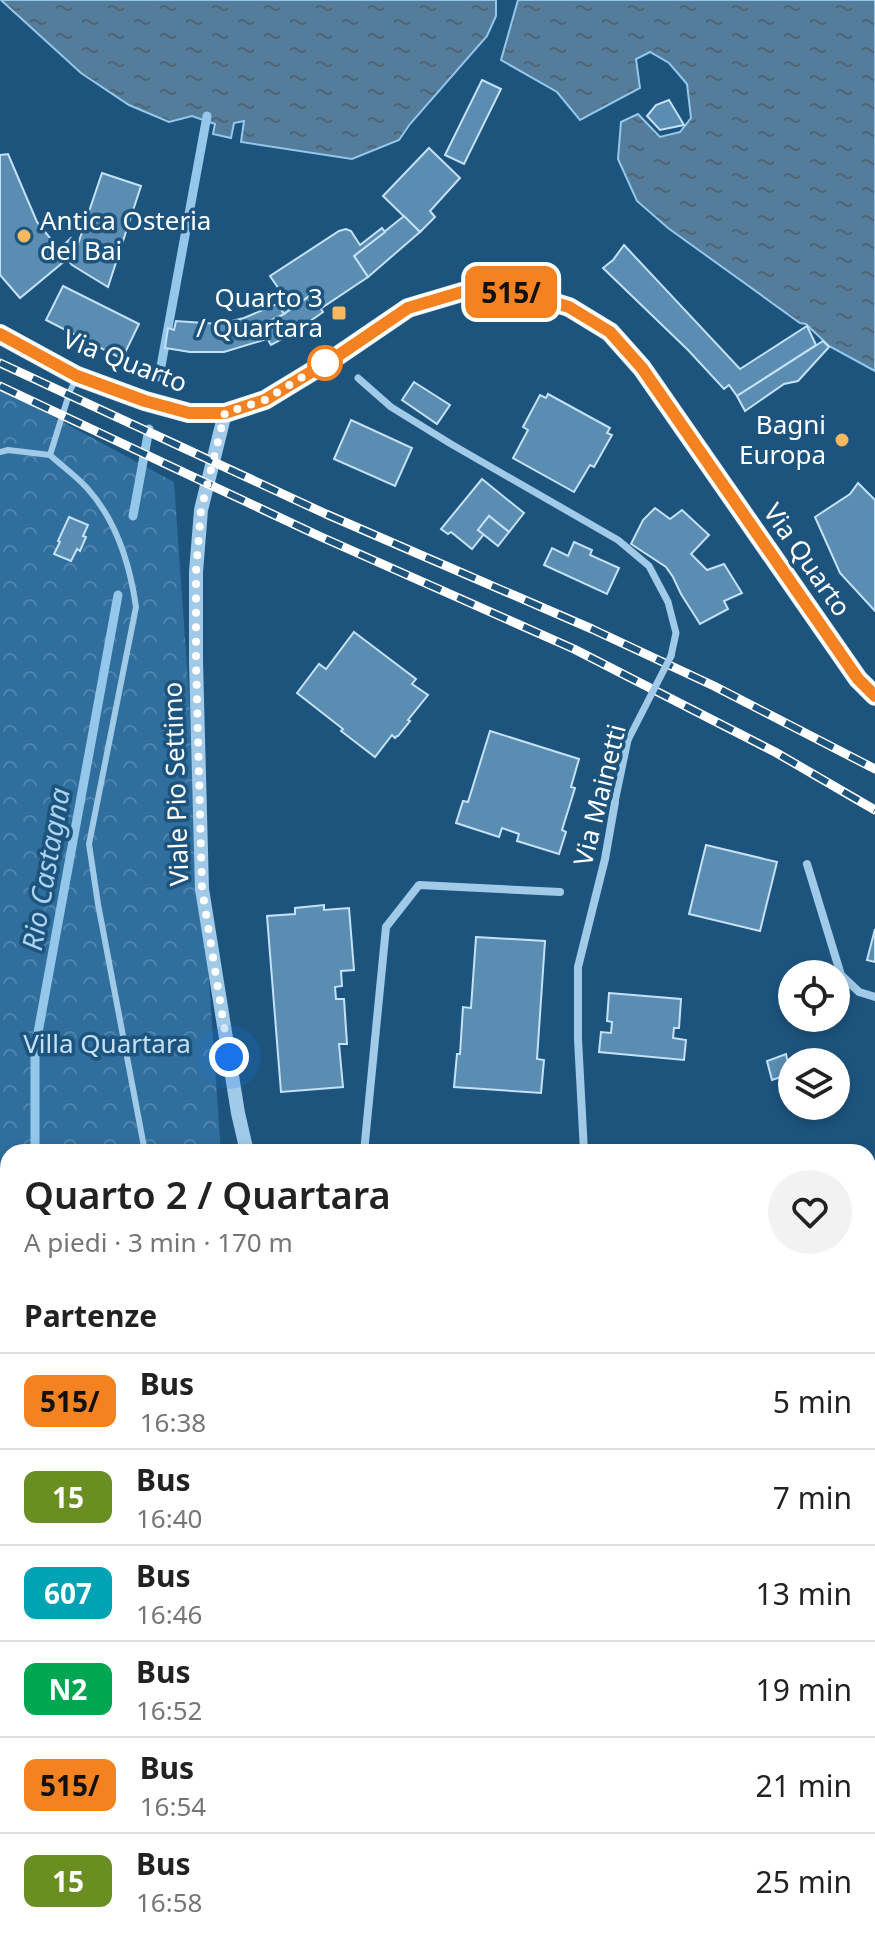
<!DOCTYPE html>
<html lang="it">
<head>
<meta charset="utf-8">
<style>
  :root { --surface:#fff; --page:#f2f2f2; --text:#222; --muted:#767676; --line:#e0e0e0 }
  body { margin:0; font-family:"Noto Sans",sans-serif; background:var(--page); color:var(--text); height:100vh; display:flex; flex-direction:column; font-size:30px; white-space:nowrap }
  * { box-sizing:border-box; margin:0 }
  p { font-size:26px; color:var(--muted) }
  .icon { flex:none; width:44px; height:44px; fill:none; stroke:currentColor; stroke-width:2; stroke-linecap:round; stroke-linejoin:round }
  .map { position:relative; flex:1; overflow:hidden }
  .drawer { position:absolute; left:0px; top:1144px; width:876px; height:802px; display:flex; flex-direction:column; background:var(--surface); border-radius:24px 24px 0 0; box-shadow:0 4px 12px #0003 }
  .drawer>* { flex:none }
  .badge { padding:0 16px; border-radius:12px; font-size:28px; line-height:52px }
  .buttons { position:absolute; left:778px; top:960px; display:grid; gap:16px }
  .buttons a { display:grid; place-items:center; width:72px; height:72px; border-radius:50%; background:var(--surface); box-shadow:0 4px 12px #0003; font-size:40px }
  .you { position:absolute; width:40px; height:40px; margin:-20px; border:6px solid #fff; border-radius:50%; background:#1a73e8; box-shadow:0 0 0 12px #1a73e833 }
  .map>.badge { position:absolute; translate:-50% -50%; box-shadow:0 0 0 4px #fff }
  h2 { padding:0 24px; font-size:30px; line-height:72px }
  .round { display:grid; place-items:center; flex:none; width:84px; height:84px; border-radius:42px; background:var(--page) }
  .head { display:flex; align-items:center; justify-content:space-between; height:136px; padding:0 24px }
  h1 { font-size:38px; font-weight:600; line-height:60px }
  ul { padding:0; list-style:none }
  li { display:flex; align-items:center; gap:24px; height:96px; padding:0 24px; border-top:2px solid var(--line) }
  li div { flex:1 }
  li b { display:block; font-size:30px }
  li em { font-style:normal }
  li .badge { min-width:88px; font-weight:700; text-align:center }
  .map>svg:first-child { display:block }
  .park { fill:url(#park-crowns) }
  .pitch { fill:#306e9d }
  .water { fill:url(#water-ripples); stroke:#94c7ea; stroke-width:2 }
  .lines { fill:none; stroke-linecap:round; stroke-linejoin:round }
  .stream { stroke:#94c7ea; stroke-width:9 }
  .building { fill:#5b8cb2; stroke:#c4e1f6; stroke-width:2 }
  .service { stroke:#a0cae8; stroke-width:6 }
  .pedestrian { stroke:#a0cae8; stroke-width:7 }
  .minor { stroke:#a0cae8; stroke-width:8 }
  .tertiary { stroke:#a0cae8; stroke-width:14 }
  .primary { stroke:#e3f1fe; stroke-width:20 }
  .rail-casing { stroke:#fff; stroke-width:9 }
  .rail { stroke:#1d547e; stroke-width:6; stroke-dasharray:18; stroke-linecap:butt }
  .pedestrian-bridge { stroke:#a0cae8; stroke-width:7 }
  .line-casing { stroke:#fff; stroke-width:18 }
  .line { stroke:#f58220; stroke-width:12 }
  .walk { stroke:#fff; stroke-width:8; stroke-dasharray:0 14.4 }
  .poi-dot { fill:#f8b85f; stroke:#1d547e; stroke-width:3 }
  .stop-dot { fill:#fff; stroke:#f58220; stroke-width:4 }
  .labels { text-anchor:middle; stroke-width:7; stroke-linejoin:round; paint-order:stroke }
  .poi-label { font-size:26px; fill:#fff; stroke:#1d547e; text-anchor:end }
  .street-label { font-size:26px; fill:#fff; stroke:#1d547e }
  .park-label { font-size:26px; fill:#c4e1f6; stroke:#1d547e }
  .water-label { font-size:28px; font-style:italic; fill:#acd3f0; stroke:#1d547e }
</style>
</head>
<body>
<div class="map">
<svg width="875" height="1945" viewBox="0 0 875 1945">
  <defs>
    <pattern id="park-crowns" width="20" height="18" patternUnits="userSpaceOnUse" patternTransform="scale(2)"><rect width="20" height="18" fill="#306e9d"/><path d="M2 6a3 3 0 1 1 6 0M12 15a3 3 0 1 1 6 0" fill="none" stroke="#4f84ac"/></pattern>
    <pattern id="water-ripples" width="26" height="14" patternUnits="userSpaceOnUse" patternTransform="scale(2)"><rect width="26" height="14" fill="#547c9b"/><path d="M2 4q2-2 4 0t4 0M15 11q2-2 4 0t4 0" fill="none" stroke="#506474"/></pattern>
  </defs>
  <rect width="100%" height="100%" fill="#1d547e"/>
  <polygon class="park" points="0,388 174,482 221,1152 8,1152 8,1938 73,1938 71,1945 0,1945"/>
  <polygon class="pitch" points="871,1862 875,1865 875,1945 788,1945 795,1938 868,1938 868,1865"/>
  <g class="water">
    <polygon points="1,0 496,0 496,16 487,36 410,124 399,140 352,159 241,142 244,121 234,123 231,138 213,134 215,124 192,116 169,122 129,105 81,73"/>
    <polygon points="518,0 875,0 875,371 829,346 806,324 800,323 668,228 637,201 618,159 621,122 638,114 660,137 680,132 691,118 687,84 669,63 650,52 636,59 640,88 580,120 557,92 501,60"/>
  </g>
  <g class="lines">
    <g class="stream">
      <polyline points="159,377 207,116"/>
      <polyline points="133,516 149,429"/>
      <polyline points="35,1152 35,1049 118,595"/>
      <polyline points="0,1253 8,1248"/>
      <polyline points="0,1534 6,1517 8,1497"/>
    </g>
  </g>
  <g class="building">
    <polygon points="482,80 501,89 464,164 445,155"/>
    <polygon points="669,100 684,125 660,130 647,116 656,105"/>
    <polygon points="429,148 460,178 430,211 435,217 420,232 383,196"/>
    <polygon points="8,154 37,222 67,259 20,298 0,275 0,155"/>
    <polygon points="102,173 141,186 108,287 72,265 59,249 71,238 78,244"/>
    <polygon points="404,216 420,232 368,277 354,256"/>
    <polygon points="382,228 385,232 354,256 368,277 320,309 311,295 284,314 277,304 283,295 270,276 339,231 346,229 351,231 360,245"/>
    <polygon points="624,245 740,369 807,326 816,345 737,396 729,385 724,389 688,350 603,268 613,260"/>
    <polygon points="63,286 139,324 122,359 46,320"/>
    <polygon points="311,295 323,312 295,332 271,345 260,326 284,314"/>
    <polygon points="277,304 284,314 260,326 267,339 224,352 190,352 165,348 168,328 174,330 176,321 219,324 244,318"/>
    <polygon points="823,341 829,347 798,381 784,384 745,411 737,396"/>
    <polygon points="414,382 450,405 437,424 402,400"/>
    <polygon points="548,394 610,428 607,433 612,435 594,467 590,465 574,492 513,458 528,430 523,427 540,395 546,398"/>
    <polygon points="351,420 412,448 395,486 334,459"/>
    <polygon points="482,479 524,513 509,532 489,516 478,530 484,534 472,549 451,532 448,534 441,529"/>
    <polygon points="858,483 875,500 875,611 840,573 815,517 850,494"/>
    <polygon points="655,508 670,519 682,510 709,535 691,554 707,570 724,564 742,593 724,601 728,609 700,624 681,594 673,577 666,567 631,544 643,520"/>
    <polygon points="489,516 509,532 498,546 478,530"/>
    <polygon points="69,517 88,525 83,536 86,537 80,551 77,549 71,561 54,554 60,542 58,541"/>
    <polygon points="574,542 592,550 590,555 619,568 607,594 544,565 552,548 568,556"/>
    <polygon points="354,632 416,679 412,684 428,695 408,720 410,721 398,736 397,736 395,738 392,735 375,757 341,731 343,729 297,693 319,664 326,669"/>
    <polygon points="490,731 579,759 571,787 575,788 562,830 566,832 559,854 517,841 519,834 502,828 499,837 456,823 463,801 468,802"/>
    <polygon points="706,845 777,862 760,931 689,914"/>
    <polygon points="324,905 324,910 349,908 354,970 341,971 342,986 335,987 336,999 344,999 347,1044 339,1044 343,1087 281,1092 267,916 295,914 295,908"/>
    <polygon points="875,929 875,962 867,960"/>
    <polygon points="476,937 545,941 537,1059 544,1060 541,1093 454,1087 457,1054 460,1054 463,1007 471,1008"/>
    <polygon points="609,993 681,999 679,1028 674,1028 673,1038 686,1040 684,1060 599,1052 601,1032 611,1033 612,1022 607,1021"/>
    <polygon points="786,1054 790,1074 772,1080 767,1061"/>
    <polygon points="868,1193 875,1200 875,1256 868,1264"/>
    <polygon points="875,1357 875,1479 868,1472 868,1364"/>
    <polygon points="868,1600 875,1607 875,1653 868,1660"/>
    <polygon points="124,1938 193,1938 190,1945 121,1945"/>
    <polygon points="242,1938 298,1938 295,1945 239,1945"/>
    <polygon points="335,1938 385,1938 387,1939 385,1945 332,1945"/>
    <polygon points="470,1938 502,1938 498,1945 484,1945"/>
  </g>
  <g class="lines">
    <g class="service">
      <path d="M76,379l-6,12 -20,64c12,11 26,21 37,33 30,33 43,77 49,119l-47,237 9,60 47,248"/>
      <polyline points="0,452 8,450 50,455"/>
    </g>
    <g class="pedestrian">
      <polyline points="358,378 391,407 451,444 618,540 649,566 668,602 676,633 671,656"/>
      <polyline points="615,802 628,740"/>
    </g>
    <g class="minor">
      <polyline points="807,864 841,975 859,992 875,997"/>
      <polyline points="364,1152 386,927 419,885 560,892"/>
      <polyline points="584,1152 578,1039 578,967 605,859 615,802"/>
      <polyline points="868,1321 875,1313"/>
      <polyline points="868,1695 875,1688"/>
      <polyline points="868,1787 875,1792"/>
      <polyline points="395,1945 397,1938"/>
    </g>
    <g class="tertiary">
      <polyline points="225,413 201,510 196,572 196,662 202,889 238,1113 247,1152"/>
      <polyline points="86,1945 88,1938"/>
    </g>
    <polyline class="primary" points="0,334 77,376 145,401 189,413 225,413 265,400 339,355 408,308 462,292 520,292 569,307 610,332 642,368 858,679 875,696"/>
    <g class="rail-casing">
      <g id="rail">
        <polyline points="0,363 326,514 592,629 714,686 875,769"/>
        <polyline points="0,386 319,536 574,649 775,752 875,810"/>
      </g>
    </g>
    <use href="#rail" class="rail"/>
    <polyline class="pedestrian-bridge" points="628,740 671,656"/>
  </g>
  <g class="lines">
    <g class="line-casing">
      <polyline id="line" points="0,334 77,376 145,401 189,413 225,413 265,400 339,355 408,308 462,292 520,292 569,307 610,332 642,368 858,679 875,696"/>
    </g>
    <use href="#line" class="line"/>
    <polyline class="walk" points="229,1057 202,889 196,662 196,572 201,510 225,413 265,400 325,363"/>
  </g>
  <g class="poi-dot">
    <circle cx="24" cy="236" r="8"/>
    <rect x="331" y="305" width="16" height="16" rx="4"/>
    <circle cx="842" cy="440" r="8"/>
  </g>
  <circle class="stop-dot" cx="325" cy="363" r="16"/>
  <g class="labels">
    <g class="poi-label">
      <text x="40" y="230" text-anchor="start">Antica Osteria<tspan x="40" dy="30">del Bai</tspan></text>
      <text x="323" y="307">Quarto 3<tspan x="323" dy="30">/ Quartara</tspan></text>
      <text x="826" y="434">Bagni<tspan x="826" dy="30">Europa</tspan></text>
    </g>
    <g class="street-label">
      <text transform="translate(125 361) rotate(21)" y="9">Via Quarto</text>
      <text transform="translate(807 560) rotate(55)" y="9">Via Quarto</text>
      <text transform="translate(176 784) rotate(-92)" y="9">Viale Pio Settimo</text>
      <text transform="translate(600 795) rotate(-76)" y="9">Via Mainetti</text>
    </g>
    <g class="park-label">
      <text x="107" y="1053">Villa Quartara</text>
    </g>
    <g class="water-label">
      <text transform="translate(46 869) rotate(-80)" y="10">Rio Castagna</text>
    </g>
  </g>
</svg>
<div class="buttons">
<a><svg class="icon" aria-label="locate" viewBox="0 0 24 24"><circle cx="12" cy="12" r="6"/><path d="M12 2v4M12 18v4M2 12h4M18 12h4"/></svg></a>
<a><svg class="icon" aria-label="layers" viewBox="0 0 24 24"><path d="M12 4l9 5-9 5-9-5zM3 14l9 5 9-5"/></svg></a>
</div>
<div class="you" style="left:229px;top:1057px"></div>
<b class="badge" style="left:511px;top:292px;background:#f58220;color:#111">515/</b>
<section class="drawer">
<div class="head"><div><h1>Quarto 2 / Quartara</h1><p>A piedi · 3 min · 170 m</p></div><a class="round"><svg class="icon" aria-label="heart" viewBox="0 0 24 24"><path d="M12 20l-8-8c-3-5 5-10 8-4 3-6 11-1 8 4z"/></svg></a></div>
<h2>Partenze</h2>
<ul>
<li><span class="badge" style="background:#f58220;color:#111">515/</span><div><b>Bus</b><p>16:38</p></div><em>5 min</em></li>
<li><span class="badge" style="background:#6b8e23;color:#fff">15</span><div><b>Bus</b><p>16:40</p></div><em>7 min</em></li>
<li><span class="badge" style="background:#00a3b4;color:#fff">607</span><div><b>Bus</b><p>16:46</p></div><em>13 min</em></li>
<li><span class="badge" style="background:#00a651;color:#fff">N2</span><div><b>Bus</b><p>16:52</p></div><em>19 min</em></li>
<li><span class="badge" style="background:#f58220;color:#111">515/</span><div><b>Bus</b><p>16:54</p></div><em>21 min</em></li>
<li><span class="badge" style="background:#6b8e23;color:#fff">15</span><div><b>Bus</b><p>16:58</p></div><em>25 min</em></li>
</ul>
</section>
</div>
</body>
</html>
